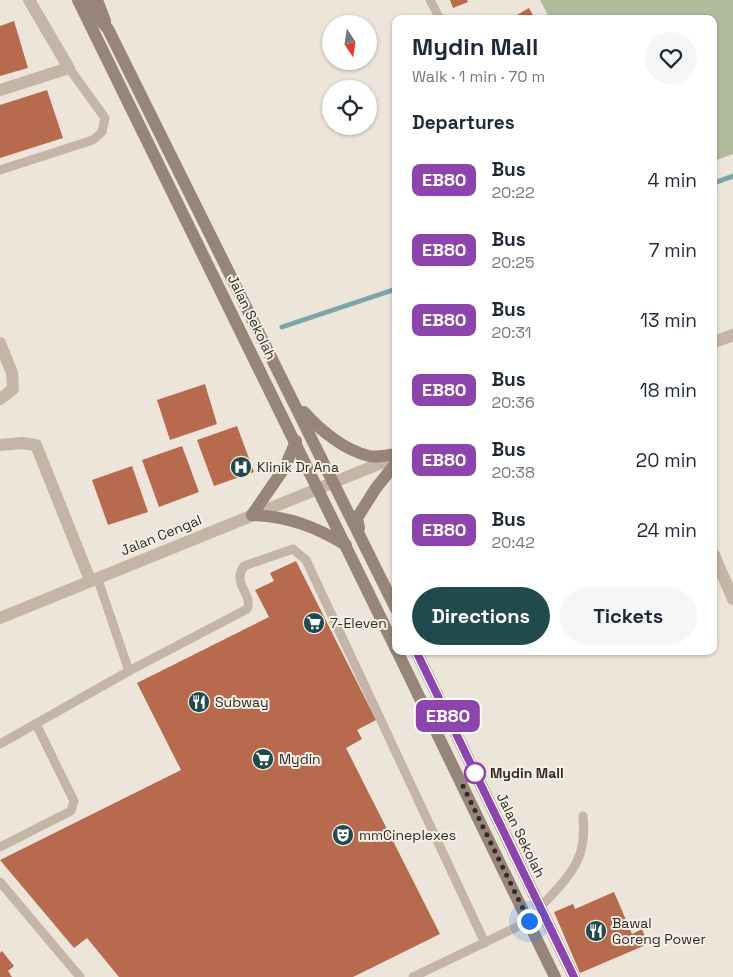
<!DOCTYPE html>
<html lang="en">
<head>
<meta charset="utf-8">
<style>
  :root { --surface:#fff; --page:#f6f6f7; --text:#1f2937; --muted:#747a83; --accent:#214a4e }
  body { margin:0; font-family:"Space Grotesk",sans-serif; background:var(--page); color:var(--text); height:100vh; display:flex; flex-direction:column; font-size:19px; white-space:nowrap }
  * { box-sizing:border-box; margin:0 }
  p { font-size:16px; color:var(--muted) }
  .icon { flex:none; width:28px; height:28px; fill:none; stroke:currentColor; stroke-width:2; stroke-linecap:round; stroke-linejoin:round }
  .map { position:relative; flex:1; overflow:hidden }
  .panel { position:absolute; left:392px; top:15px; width:325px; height:640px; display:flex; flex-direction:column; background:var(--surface); border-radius:10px; box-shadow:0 1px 4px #0004 }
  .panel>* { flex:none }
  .badge { padding:0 10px; border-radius:8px; font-size:18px; line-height:32px }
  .needle { width:32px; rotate:168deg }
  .controls { position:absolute; left:322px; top:15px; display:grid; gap:10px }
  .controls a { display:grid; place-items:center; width:55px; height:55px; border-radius:50%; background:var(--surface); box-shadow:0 1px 4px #0004; font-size:25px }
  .you { position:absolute; width:25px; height:25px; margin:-12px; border:4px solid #fff; border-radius:50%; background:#1a73e8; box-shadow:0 0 0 8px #1a73e833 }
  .map>.badge { position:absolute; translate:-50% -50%; box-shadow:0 0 0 2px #fff }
  h2 { padding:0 20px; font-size:19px; line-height:45px }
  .round { display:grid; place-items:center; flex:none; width:52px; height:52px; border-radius:26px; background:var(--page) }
  .summary { display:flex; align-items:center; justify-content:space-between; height:85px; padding:0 20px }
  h1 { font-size:24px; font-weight:600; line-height:38px }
  .cta { display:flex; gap:10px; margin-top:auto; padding:10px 20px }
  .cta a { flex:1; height:58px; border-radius:30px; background:var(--accent); color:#fff; font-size:20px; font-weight:600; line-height:58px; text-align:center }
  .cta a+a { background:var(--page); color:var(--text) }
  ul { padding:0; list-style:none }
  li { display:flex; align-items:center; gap:15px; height:70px; padding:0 20px }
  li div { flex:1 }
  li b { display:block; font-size:19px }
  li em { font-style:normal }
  li .badge { min-width:55px; font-weight:700; text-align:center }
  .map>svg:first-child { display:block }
  .green { fill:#b0bb9c }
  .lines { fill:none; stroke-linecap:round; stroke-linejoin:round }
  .stream { stroke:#7ca5a8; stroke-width:5 }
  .building { fill:#b86a4e }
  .lane { stroke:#c4b5a7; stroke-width:9 }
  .street { stroke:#c4b5a7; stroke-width:12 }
  .secondary { stroke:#988579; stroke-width:12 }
  .line-casing { stroke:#fff; stroke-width:11 }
  .line { stroke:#8e44ad; stroke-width:8 }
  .walk { stroke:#322b27; stroke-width:5; stroke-dasharray:0 9 }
  .stop-dot { fill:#fff; stroke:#8e44ad; stroke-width:2.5 }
  .labels { text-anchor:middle; stroke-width:4; stroke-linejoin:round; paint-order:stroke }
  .street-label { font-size:14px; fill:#322b27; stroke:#f6efe5 }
  .poi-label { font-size:14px; fill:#322b27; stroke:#f6efe5; text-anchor:start }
  .stop-label { font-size:14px; font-weight:bold; fill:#322b27; stroke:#f6efe5; text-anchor:start }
</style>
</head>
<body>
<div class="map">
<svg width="733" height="977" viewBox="0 0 733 977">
  <rect width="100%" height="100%" fill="#eee5da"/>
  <polygon class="green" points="540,0 733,0 733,154 714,161 714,19 550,19"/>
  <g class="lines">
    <g class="stream">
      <polyline points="714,183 733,176"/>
      <polyline points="282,327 396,289"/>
    </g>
  </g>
  <g class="building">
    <polygon points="450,0 467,0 468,2 453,8"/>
    <polygon points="529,8 535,19 510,19"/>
    <polygon points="14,21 28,68 0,76 0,26"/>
    <polygon points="47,90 63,138 0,158 0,105"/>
    <polygon points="205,384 217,424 170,440 157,400"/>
    <polygon points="237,426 254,472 214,486 197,440"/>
    <polygon points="182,446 199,492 159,507 142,460"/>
    <polygon points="132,466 148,512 108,525 92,480"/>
    <polygon points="296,561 376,720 357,730 362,739 346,748 440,934 353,977 119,977 87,938 74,948 0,860 181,770 137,683 269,617 255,590 274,581 270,573"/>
    <polygon points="614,892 632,934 642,929 648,944 580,973 554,912 573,904 575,909"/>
    <polygon points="2,951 14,966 8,971 12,977 0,977 0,953"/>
  </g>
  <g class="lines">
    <g class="lane">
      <polyline points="430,0 440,19"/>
      <polyline points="0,170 93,140 102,132 105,118 69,68"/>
      <polyline points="97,577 129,671"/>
      <path d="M0,744l129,-73 118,-62c7,-14 -16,-25 -3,-43l49,-17 13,11 179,383"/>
      <polyline points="0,847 71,811 74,801 36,724"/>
      <polyline points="0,882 80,977"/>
      <path d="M540,908c28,-32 48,-46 43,-92"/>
      <polyline points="413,977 529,921"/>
    </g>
    <g class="street">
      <polyline points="0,90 69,68 29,0"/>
      <polyline points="714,342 733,335"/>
      <polyline points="0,343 12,373 13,389 0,399"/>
      <polyline points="0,445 22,443 36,445 90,580"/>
      <polyline points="714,555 733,599"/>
      <polyline points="0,618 396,457"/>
    </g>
    <g class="secondary">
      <polyline points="78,0 396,649"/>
      <polyline points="97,0 105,21"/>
      <polyline points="85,3 108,29 396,609"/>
      <path d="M304,412c16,18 40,38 65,44 8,2 19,-1 27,-2"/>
      <path d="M252,515c38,2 62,11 94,30"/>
      <polyline points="252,515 285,467 296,441"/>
      <polyline points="359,528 357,518 376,488 396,463"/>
      <polyline points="397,651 555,977"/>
      <polyline points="416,651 574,977"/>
    </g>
  </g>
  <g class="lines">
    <g class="line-casing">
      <polyline id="line" points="416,651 574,977"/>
    </g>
    <use href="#line" class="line"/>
    <polyline class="walk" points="475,773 463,786 529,921"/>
  </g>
  <defs>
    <g id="hospital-disc" transform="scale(1.125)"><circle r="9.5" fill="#214a4e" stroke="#f6efe5"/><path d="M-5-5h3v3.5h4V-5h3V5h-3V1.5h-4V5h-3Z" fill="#fff"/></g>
    <g id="supermarket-disc" transform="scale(1.125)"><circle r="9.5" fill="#214a4e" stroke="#f6efe5"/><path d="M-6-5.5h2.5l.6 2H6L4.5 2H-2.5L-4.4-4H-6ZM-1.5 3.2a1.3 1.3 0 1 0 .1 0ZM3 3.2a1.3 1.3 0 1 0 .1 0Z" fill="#fff"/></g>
    <g id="restaurant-disc" transform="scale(1.125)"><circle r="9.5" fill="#214a4e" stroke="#f6efe5"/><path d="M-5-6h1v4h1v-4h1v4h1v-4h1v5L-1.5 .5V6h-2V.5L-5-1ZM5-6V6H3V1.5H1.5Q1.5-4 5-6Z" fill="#fff"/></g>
    <g id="theatre-disc" transform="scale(1.125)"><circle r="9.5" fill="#214a4e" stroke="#f6efe5"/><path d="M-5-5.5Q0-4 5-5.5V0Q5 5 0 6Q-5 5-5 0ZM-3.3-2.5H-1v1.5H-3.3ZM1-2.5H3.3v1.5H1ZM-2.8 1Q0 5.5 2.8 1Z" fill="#fff"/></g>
  </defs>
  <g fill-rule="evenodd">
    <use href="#hospital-disc" x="241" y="467"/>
    <use href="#supermarket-disc" x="314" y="623"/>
    <use href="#restaurant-disc" x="199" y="702"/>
    <use href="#supermarket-disc" x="263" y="759"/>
    <use href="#theatre-disc" x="343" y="835"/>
    <use href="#restaurant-disc" x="596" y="931"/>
  </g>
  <circle class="stop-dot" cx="475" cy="773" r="10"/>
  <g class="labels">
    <g class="street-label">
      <text transform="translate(252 317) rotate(64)" y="5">Jalan Sekolah</text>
      <text transform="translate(161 535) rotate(-22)" y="5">Jalan Cengal</text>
      <text transform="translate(521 835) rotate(64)" y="5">Jalan Sekolah</text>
    </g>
    <g class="poi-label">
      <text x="257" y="472">Klinik Dr Ana</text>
      <text x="330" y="628">7-Eleven</text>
      <text x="215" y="707">Subway</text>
      <text x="279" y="764">Mydin</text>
      <text x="359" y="840">mmCineplexes</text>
      <text x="612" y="928">Bawal<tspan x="612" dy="16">Goreng Power</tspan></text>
    </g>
    <g class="stop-label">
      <text x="490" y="778">Mydin Mall</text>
    </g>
  </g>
</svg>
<div class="controls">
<a><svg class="needle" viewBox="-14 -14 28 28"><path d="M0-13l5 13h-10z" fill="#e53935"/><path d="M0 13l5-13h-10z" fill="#747a83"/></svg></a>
<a><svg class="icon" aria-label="locate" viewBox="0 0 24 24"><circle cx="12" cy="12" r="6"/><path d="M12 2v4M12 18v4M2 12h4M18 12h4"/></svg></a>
</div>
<div class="you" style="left:529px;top:921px"></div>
<b class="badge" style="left:448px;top:716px;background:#8e44ad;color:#fff">EB80</b>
<section class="panel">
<div class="summary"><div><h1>Mydin Mall</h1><p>Walk · 1 min · 70 m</p></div><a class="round"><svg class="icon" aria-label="heart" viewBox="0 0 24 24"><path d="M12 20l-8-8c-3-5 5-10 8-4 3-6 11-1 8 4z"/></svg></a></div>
<h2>Departures</h2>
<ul>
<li><span class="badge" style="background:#8e44ad;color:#fff">EB80</span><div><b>Bus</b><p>20:22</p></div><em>4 min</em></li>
<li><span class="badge" style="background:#8e44ad;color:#fff">EB80</span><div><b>Bus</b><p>20:25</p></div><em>7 min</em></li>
<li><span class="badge" style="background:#8e44ad;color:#fff">EB80</span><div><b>Bus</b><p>20:31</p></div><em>13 min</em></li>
<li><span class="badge" style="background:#8e44ad;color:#fff">EB80</span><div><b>Bus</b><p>20:36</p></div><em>18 min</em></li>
<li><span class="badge" style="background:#8e44ad;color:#fff">EB80</span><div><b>Bus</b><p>20:38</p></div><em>20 min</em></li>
<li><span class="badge" style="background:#8e44ad;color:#fff">EB80</span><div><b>Bus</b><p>20:42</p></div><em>24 min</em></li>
</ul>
<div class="cta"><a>Directions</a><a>Tickets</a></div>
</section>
</div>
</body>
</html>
